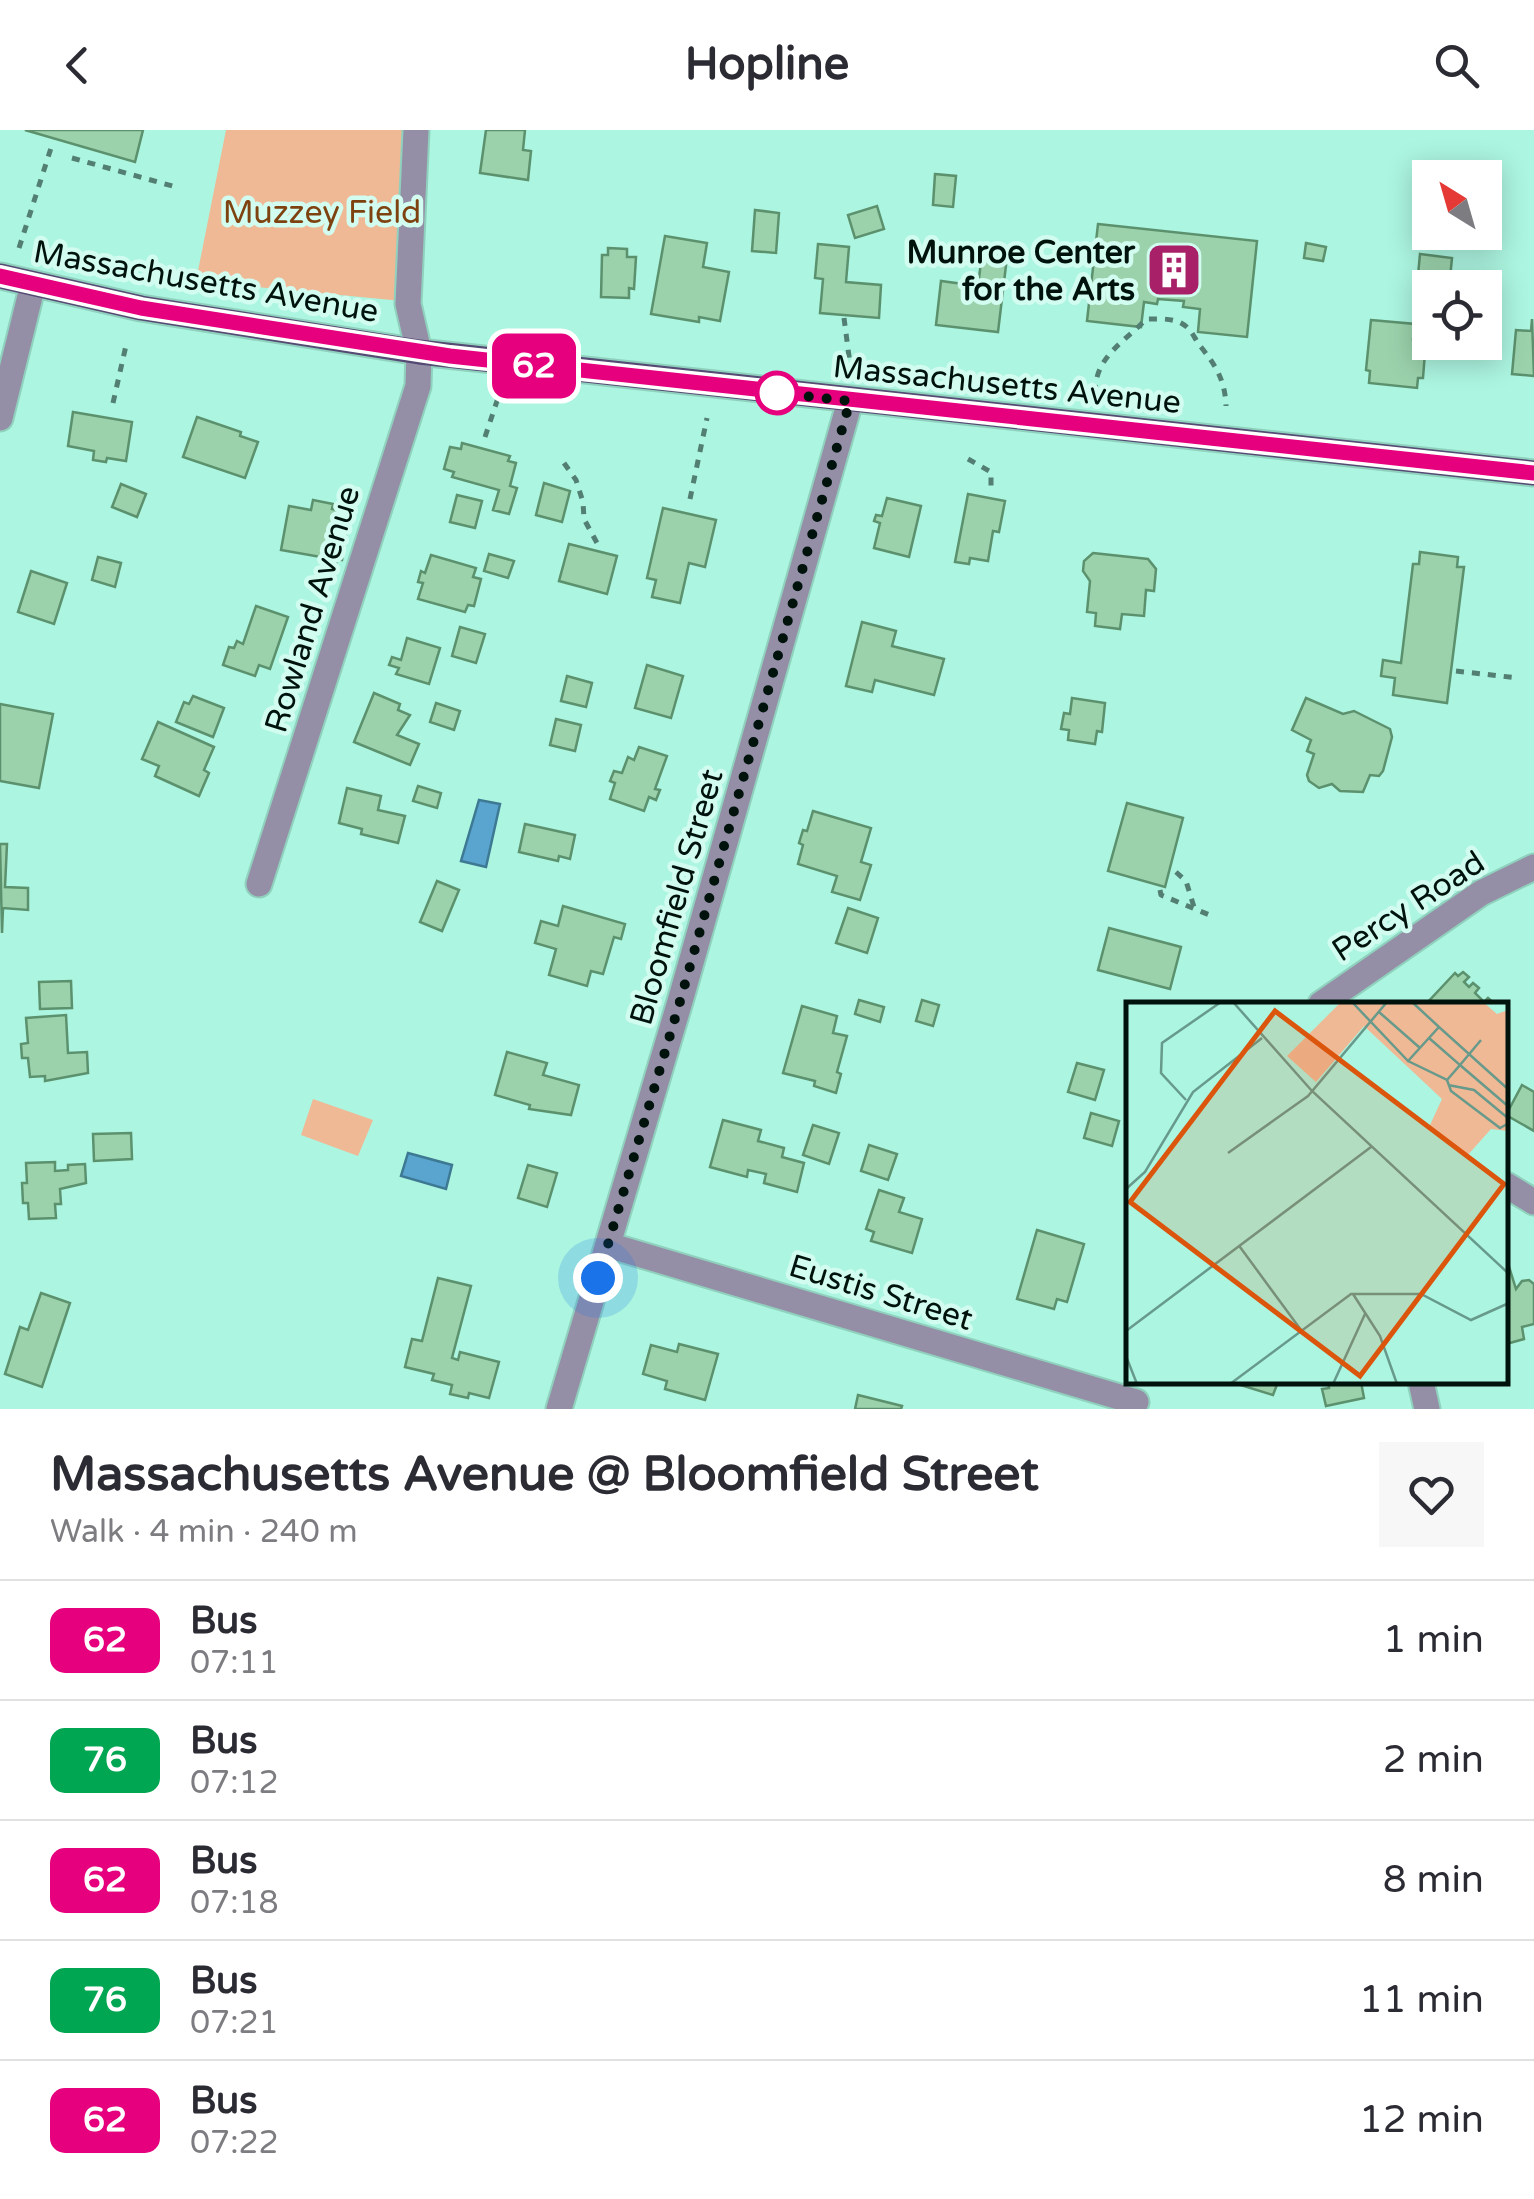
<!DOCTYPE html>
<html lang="en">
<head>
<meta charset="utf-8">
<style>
  :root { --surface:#fff; --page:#f7f7f7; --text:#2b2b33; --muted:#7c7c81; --line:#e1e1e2 }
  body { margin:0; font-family:"Varela Round",sans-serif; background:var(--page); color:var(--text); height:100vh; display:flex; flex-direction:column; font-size:38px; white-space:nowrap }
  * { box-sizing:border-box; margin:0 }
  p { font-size:32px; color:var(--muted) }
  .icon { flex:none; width:55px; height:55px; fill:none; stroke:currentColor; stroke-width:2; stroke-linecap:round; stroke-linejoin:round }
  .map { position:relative; height:1279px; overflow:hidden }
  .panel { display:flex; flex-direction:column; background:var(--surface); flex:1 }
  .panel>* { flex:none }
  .badge { padding:0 20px; border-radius:15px; font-size:35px; line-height:65px }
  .needle { width:65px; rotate:323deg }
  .buttons { position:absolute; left:1412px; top:30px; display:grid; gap:20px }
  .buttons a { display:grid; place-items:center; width:90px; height:90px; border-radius:0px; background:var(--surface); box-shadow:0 5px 25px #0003; font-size:50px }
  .you { position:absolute; width:50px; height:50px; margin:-25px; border:8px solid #fff; border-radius:50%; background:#1a73e8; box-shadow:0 0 0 15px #1a73e833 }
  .map>.badge { position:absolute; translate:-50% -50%; box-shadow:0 0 0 5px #fff }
  .round { display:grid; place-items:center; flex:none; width:105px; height:105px; border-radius:0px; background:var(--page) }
  .summary { display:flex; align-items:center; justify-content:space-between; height:170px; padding:0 50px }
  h1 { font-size:48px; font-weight:700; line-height:75px }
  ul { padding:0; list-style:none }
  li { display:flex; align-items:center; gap:30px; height:120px; padding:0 50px; border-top:2px solid var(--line) }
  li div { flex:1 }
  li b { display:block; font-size:38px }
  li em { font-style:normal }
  li .badge { min-width:110px; font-weight:700; text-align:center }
  header { display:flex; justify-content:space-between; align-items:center; height:130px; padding:0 50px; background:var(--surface); font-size:45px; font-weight:700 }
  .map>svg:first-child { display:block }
  .green { fill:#efb996 }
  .water { fill:#59a5cf; stroke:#3e7994; stroke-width:2.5 }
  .building { fill:#9bd2ac; stroke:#5c916e; stroke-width:2.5 }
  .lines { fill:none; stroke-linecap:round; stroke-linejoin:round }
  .minor-casing { stroke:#90d1be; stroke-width:29 }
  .major-casing { stroke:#90d1be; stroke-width:29 }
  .path { stroke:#537f72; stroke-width:5; stroke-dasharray:8 8; stroke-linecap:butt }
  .minor { stroke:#948fa7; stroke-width:25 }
  .major { stroke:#544a73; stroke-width:25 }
  .line-casing { stroke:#fff; stroke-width:22 }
  .line { stroke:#e6007e; stroke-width:15 }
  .walk { stroke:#00120c; stroke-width:10; stroke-dasharray:0 18 }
  .stop-dot { fill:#fff; stroke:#e6007e; stroke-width:5 }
  .labels { text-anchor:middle; stroke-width:9; stroke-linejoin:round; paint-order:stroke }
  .park-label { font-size:32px; fill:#7e4210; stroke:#d1fcef }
  .poi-label { font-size:32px; font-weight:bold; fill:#00120c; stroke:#d1fcef; text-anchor:end }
  .street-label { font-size:32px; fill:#00120c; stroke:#d1fcef }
  .inset-road { fill:none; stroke:#679a8b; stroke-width:2.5 }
  .view { fill:#dc550c; fill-opacity:0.15; stroke:#dc550c; stroke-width:5 }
  .inset-edge { fill:none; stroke:#00120c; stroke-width:5 }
</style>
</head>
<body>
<header><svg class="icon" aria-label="back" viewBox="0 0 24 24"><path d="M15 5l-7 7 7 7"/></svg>Hopline<svg class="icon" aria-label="search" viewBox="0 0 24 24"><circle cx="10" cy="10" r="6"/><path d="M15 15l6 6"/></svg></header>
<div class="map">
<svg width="1534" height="1279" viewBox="0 0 1534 1279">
  <rect width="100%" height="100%" fill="#acf5e0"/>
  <g class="green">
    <polygon points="226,0 413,0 402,171 196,151"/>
    <polygon points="313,969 373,990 358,1026 301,1005"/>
  </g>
  <g class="water">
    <polygon points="479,670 500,674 486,737 461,731"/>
    <polygon points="408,1023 452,1035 446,1059 401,1046"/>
  </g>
  <g class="building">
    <polygon points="25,0 143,0 135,32"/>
    <polygon points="486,0 525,0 523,20 531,21 528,50 480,43"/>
    <polygon points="935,44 956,46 953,77 933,75"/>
    <polygon points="877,76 884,99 855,108 848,85"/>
    <polygon points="755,80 779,83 776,123 752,121"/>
    <polygon points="1098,94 1257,111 1247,207 1198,202 1200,179 1183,177 1184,171 1158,169 1157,174 1144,172 1141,197 1087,191"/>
    <polygon points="665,106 707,113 703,137 729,142 720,191 699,187 699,192 651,184"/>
    <polygon points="1306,113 1326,117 1323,131 1304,128"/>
    <polygon points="818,114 849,117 846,152 881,155 879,188 820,183 823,149 815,148"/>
    <polygon points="608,118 627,119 627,127 636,127 634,159 629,158 629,168 601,167 602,125 608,125"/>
    <polygon points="982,124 1007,127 998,202 936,195 941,151 978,156"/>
    <polygon points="1420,124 1452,128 1449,158 1417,156"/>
    <polygon points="1532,189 1534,246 1512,244 1516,200 1531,201"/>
    <polygon points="1371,190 1415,194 1413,209 1426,210 1423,248 1418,248 1417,258 1369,253 1370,241 1366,240"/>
    <polygon points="73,282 132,292 126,331 107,328 106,332 93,330 94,321 68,316"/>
    <polygon points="197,287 241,302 240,306 258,312 245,348 183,327"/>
    <polygon points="462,313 510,326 508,331 516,333 510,356 517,358 509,384 493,380 499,360 452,347 454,342 444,339 450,317 461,319"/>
    <polygon points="544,353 570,361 562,392 536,385"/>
    <polygon points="121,354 146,364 137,387 112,377"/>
    <polygon points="968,364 1005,371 999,402 993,401 988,431 970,428 969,434 955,432"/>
    <polygon points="457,365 482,371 475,398 450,392"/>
    <polygon points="887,368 921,376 909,427 874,418 880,393 874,391 876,385 882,386"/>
    <polygon points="313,370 333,374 332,379 344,381 343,386 349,387 342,430 337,429 336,434 320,432 321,427 281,420 289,376 311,380"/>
    <polygon points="663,378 716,390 705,437 689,433 680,473 652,467 656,450 647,448"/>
    <polygon points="569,414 617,426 607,464 559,451"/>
    <polygon points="1420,422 1458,427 1457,437 1464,437 1447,573 1393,565 1395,548 1381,546 1383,530 1401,533 1413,434 1419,434"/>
    <polygon points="1093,423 1148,429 1156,439 1154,461 1146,460 1144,486 1122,484 1120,499 1095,496 1096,483 1087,482 1090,451 1083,441 1084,431"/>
    <polygon points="489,424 514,431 508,448 484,441"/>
    <polygon points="431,425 476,438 473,447 481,449 474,476 468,475 465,482 418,469 423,453 418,452 421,441 425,443"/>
    <polygon points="98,427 121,433 115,457 92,450"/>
    <polygon points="31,441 67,453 54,494 18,482"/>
    <polygon points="256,476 288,487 270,539 259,535 255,546 223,535 229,517 234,518 237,511 243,514"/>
    <polygon points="862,492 896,501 892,516 944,529 934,565 875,550 872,562 846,556"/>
    <polygon points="460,497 485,504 476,533 452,526"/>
    <polygon points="407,508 440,518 429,554 396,544 399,538 389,535 392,527 401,530"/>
    <polygon points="647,535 683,546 671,588 635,578"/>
    <polygon points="567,546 592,553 586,577 561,571"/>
    <polygon points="374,563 400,574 398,580 410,585 397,605 419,614 410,635 354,612"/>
    <polygon points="193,566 224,578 213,607 176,592 184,572 189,574"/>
    <polygon points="1072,568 1105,573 1102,602 1097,601 1095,614 1068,610 1069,600 1061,599 1064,583 1070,584"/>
    <polygon points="1306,568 1343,584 1354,581 1390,599 1392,607 1383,641 1379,646 1370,645 1363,662 1340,661 1332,654 1319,658 1309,651 1307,645 1314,624 1307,621 1311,610 1292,600"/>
    <polygon points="436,573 460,581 454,600 430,592"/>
    <polygon points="0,574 53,584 39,658 0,651"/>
    <polygon points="556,589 581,595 575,621 550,615"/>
    <polygon points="158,592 214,617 204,640 209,643 199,666 155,646 159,636 142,629"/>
    <polygon points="639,617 667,626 655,659 660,660 656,670 649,667 644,681 610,669 615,653 610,651 614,641 622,643 628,627 634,630"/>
    <polygon points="418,656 441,663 437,678 413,671"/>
    <polygon points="347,658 381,666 378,680 405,686 398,713 361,704 362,699 339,693"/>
    <polygon points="1127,673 1183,688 1165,757 1108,741"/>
    <polygon points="813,681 871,698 861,732 871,735 860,770 832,762 837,746 798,734 803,715 799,713 803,700 807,701"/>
    <polygon points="525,694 575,705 570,729 559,726 558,731 519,722"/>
    <polygon points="0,714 7,714 5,757 28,758 28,780 3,778 2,803"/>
    <polygon points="437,751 459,760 442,801 420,792"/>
    <polygon points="563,776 625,794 621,809 614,807 603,844 591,841 587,856 549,845 556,819 535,813 541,791 558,796"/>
    <polygon points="848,778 878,788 867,823 836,813"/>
    <polygon points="1109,798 1181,817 1170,859 1098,840"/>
    <polygon points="1463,842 1469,847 1464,852 1469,857 1473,853 1479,858 1475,863 1484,872 1488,868 1495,874 1426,874 1455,843 1458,846"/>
    <polygon points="71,851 72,878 40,879 39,852"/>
    <polygon points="859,870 884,877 880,892 855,884"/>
    <polygon points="922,870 939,875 933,896 916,891"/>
    <polygon points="802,876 837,886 833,903 847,906 837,942 841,944 836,963 814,956 815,951 783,943"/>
    <polygon points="66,885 68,923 87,922 88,943 45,951 45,946 30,947 28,928 22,928 21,914 28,913 26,888"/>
    <polygon points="507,922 547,933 543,945 579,955 571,985 529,979 530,975 495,965"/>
    <polygon points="1077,933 1104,940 1095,970 1068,962"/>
    <polygon points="1522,955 1534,962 1534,1001 1506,985"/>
    <polygon points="1091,983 1119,991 1112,1016 1084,1008"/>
    <polygon points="723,990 761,1000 758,1011 784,1018 782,1027 804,1033 797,1062 764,1053 766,1044 748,1040 747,1047 710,1037"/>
    <polygon points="813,995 839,1003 829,1034 803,1025"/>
    <polygon points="131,1003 132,1029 94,1031 93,1004"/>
    <polygon points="869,1015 897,1024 888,1050 861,1041"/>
    <polygon points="55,1032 55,1041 68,1040 68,1035 85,1034 86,1053 60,1059 61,1074 55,1074 56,1088 29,1089 28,1073 23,1073 22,1053 27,1053 26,1033"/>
    <polygon points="528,1035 557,1043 547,1077 518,1068"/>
    <polygon points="879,1060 904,1068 899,1082 922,1089 912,1123 871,1111 874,1102 866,1099"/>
    <polygon points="1037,1100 1084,1114 1067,1172 1057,1169 1054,1179 1017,1169"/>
    <polygon points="1506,1127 1516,1159 1522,1151 1529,1150 1534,1154 1534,1194 1522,1197 1524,1209 1506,1214"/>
    <polygon points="438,1148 471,1156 452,1228 458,1230 460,1222 499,1232 489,1268 469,1263 468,1268 450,1264 452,1255 432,1250 434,1244 405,1237 412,1209 422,1211"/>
    <polygon points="41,1163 70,1173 42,1257 5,1244 20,1197 28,1200"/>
    <polygon points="679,1214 718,1224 705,1270 665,1259 667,1251 643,1244 651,1215 677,1222"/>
    <polygon points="1231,1252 1278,1252 1273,1265"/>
    <polygon points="1328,1252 1361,1252 1364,1268 1326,1276 1322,1259 1329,1258"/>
    <polygon points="858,1265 902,1276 901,1279 855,1279"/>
  </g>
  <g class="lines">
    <g class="minor-casing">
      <g id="minor">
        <polyline points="0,288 33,154"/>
        <polyline points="259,754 418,256 419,222 408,174 416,0"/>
        <polyline points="1321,874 1481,763 1534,737"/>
        <polyline points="1506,1055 1534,1072"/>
        <polyline points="608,1115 1136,1272"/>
        <polyline points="1421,1252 1427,1279"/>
        <polyline points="559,1279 681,868 850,271"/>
      </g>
    </g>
    <g class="major-casing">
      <polyline id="major" points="0,146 141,178 419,222 1534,343"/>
    </g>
    <g class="path">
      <polyline points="72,28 176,57"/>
      <polyline points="19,118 51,18"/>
      <polyline points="844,188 850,234"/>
      <path d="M1095,263c0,-37 29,-50 51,-74 11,0 23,-1 33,3 13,6 14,15 22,25 15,19 24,33 25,59"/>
      <polyline points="113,273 127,211"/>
      <polyline points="485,307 499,265"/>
      <polyline points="968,329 991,342 991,359"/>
      <polyline points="564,333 576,350 583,372 584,389 597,413"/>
      <polyline points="690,369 707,288"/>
      <polyline points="1456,541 1518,548"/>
      <polyline points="1176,742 1186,751 1194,777"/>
      <polyline points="1160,760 1161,765 1212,786"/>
    </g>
    <use href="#minor" class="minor"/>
    <use href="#major" class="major"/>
  </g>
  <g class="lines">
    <g class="line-casing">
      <polyline id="line" points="0,146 141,178 450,226 1534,343"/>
    </g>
    <use href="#line" class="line"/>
    <polyline class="walk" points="598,1148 681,868 850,271 777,263"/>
  </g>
  <defs>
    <g id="building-square" transform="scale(2.875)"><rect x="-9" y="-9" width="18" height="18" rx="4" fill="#a82067" stroke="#d1fcef"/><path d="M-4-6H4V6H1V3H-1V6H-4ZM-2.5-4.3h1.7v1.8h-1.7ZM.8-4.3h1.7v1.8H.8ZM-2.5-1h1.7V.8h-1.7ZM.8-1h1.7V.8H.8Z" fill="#fff"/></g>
  </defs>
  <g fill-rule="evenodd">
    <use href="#building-square" x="1174" y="140"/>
  </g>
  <circle class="stop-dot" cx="777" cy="263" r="20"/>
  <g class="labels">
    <g class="park-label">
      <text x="322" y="93">Muzzey Field</text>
    </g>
    <g class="poi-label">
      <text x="1135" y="133">Munroe Center<tspan x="1135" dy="37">for the Arts</tspan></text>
    </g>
    <g class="street-label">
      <text transform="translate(206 151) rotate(10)" y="11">Massachusetts Avenue</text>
      <text transform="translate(1007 254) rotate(6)" y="11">Massachusetts Avenue</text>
      <text transform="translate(312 479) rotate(-73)" y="11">Rowland Avenue</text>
      <text transform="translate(676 767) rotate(-74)" y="11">Bloomfield Street</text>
      <text transform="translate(1408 776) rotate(-33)" y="11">Percy Road</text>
      <text transform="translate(881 1162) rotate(17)" y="11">Eustis Street</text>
    </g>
  </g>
  <g transform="translate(1126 872)">
    <rect width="382" height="382" fill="#acf5e0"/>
    <path d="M215,0h142l14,12 11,-4v121l-17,-2 -25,28 -36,-32 12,-26 -78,-73 -48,56 -29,-26z" fill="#efb996"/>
    <path class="inset-road" d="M107,0l79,89 197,183M226,0l56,59 31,-34 70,63M286,0l27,25M253,10l41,36M303,36l31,27 -13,15M355,38l-21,25 49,42M282,59l39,19 4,11 49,37 9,-5M322,83l26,5 35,29M60,98l-25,-27 1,-30 59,-41M102,151l80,-57 79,-94M0,187l19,-17 48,-80 69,-54M114,245l61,83M227,292l27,42 17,48M0,329l245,-184M0,354l11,28M104,382l121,-90h70l50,26 38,-17M207,382l32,-70"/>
    <path class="view" d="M149,9l229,173 -144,192 -230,-174z"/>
    <rect width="382" height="382" class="inset-edge"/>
  </g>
</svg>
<div class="buttons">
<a><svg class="needle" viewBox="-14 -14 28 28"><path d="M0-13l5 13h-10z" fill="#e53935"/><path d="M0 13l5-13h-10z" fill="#7c7c81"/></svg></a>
<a><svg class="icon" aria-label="locate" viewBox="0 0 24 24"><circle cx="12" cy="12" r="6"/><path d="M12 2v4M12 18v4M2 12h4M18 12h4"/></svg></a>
</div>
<div class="you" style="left:598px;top:1148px"></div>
<b class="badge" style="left:534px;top:236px;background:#e6007e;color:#fff">62</b>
</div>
<section class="panel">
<div class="summary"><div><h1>Massachusetts Avenue @ Bloomfield Street</h1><p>Walk · 4 min · 240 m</p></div><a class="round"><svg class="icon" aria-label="heart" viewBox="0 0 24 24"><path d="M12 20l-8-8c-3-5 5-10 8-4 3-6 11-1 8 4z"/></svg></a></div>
<ul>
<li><span class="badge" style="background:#e6007e;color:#fff">62</span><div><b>Bus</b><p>07:11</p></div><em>1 min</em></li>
<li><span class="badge" style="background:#00a651;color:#fff">76</span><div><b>Bus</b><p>07:12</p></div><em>2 min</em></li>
<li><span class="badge" style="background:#e6007e;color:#fff">62</span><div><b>Bus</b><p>07:18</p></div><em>8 min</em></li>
<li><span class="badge" style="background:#00a651;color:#fff">76</span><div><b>Bus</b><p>07:21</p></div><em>11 min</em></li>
<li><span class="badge" style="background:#e6007e;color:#fff">62</span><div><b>Bus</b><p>07:22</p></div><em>12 min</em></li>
</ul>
</section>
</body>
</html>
